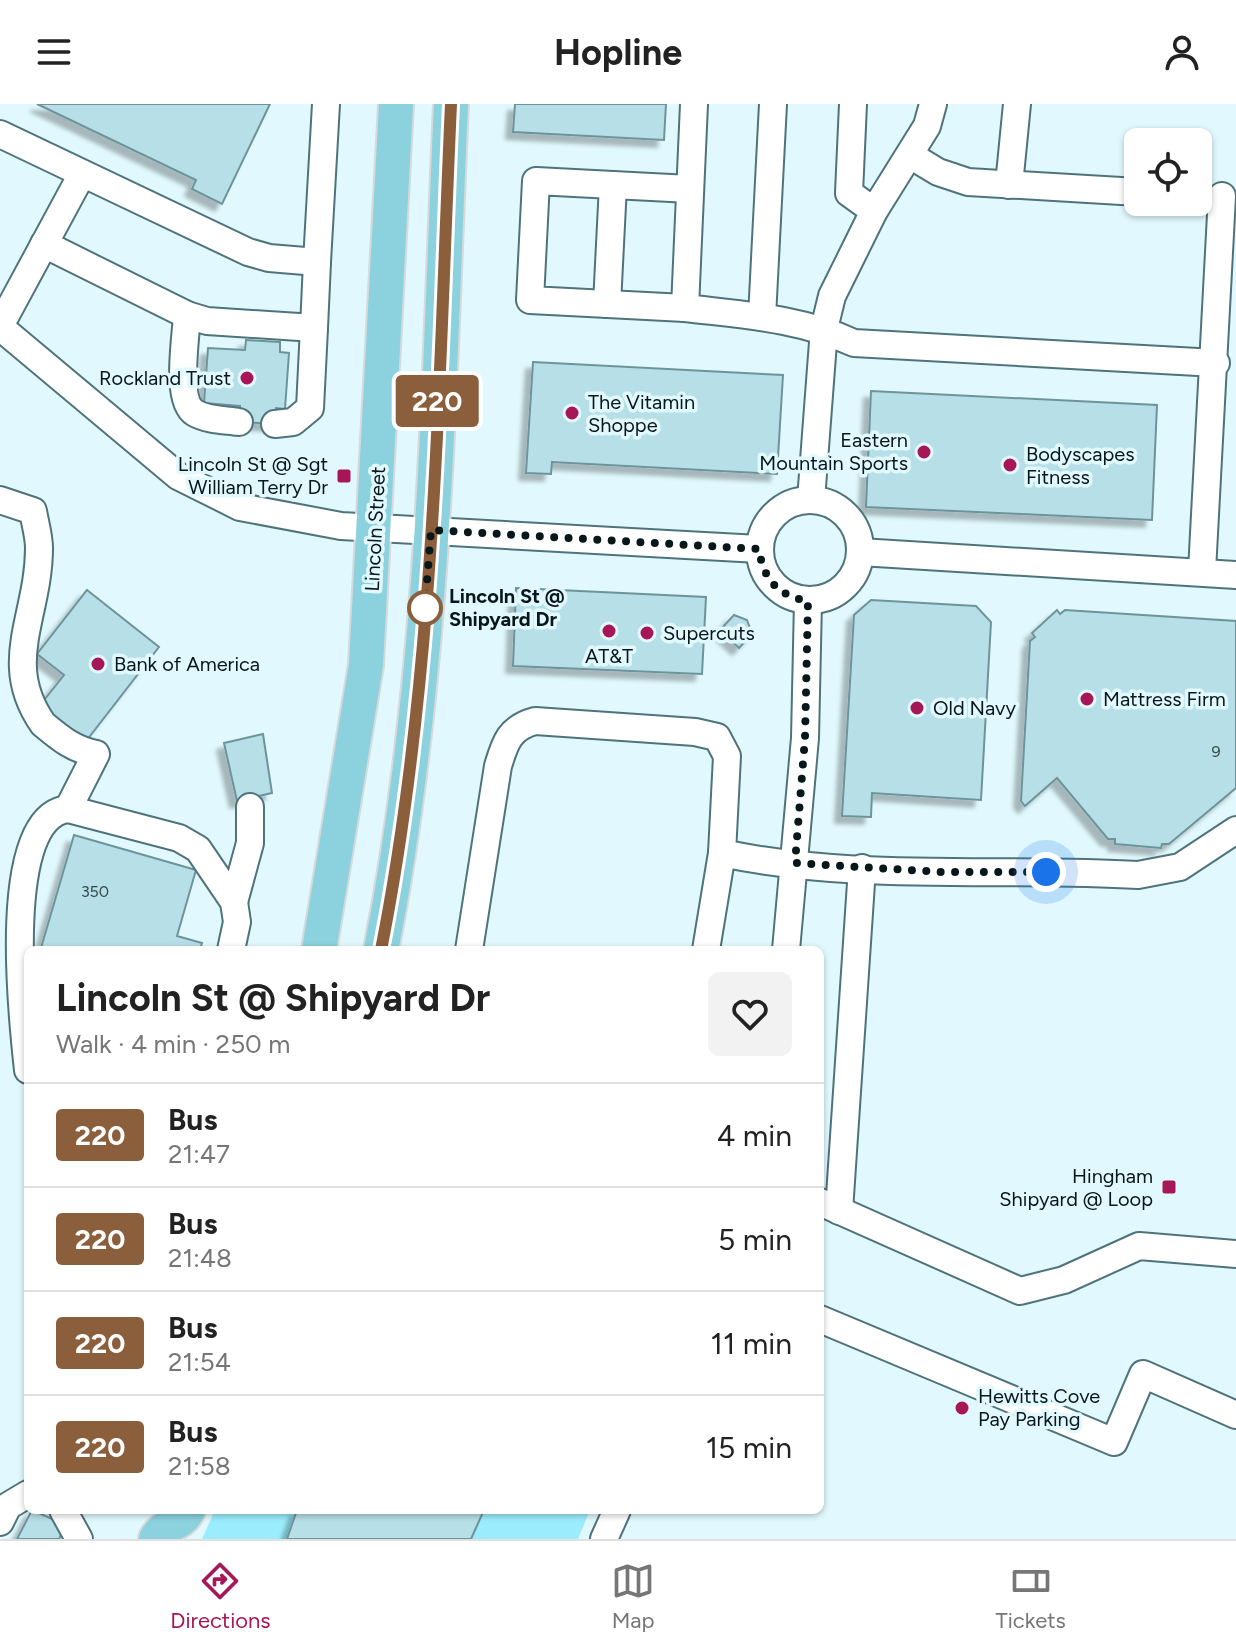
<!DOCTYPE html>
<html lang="en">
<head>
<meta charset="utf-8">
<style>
  :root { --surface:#fff; --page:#f2f2f2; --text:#222; --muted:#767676; --line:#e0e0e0; --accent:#a71757 }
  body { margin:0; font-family:Figtree,sans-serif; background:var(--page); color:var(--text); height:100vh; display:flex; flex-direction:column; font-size:30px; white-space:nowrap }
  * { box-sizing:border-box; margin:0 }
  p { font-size:26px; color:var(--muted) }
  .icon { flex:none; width:44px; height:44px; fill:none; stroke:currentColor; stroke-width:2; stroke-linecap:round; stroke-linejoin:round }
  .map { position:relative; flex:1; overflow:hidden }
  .panel { position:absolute; left:24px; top:842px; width:800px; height:568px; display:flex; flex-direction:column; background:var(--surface); border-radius:12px; box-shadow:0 2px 6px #0004 }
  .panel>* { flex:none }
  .badge { padding:0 16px; border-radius:6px; font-size:28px; line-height:52px }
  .buttons { position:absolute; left:1124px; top:24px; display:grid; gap:16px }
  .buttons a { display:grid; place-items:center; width:88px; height:88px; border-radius:12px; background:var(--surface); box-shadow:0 2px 6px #0004; font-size:40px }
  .you { position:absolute; width:40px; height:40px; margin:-20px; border:6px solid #fff; border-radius:50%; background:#1a73e8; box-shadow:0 0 0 12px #1a73e833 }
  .map>.badge { position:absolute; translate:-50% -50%; box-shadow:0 0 0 4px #fff }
  .round { display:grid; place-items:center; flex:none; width:84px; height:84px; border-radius:12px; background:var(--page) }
  .head { display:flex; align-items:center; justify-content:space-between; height:136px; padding:0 32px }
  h1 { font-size:38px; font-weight:700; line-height:60px }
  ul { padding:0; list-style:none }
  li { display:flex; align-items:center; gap:24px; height:104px; padding:0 32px; border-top:2px solid var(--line) }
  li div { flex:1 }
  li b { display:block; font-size:30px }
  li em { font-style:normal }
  li .badge { min-width:88px; font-weight:700; text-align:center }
  header { display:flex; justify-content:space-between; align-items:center; height:104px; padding:0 32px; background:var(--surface); font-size:36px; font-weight:700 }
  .dock { display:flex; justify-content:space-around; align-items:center; height:112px; border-top:2px solid var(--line); background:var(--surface); font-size:22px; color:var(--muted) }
  .dock a { display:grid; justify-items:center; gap:4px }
  .dock .active { color:var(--accent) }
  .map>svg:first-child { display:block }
  .green { fill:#9bedfd }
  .building { fill:#b7dfe7; stroke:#6e949b; stroke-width:2; filter:url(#shadow) }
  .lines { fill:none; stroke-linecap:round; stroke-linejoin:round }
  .minor-casing { stroke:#4e737a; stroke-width:30 }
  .major-casing { stroke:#d7dada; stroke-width:38 }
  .minor { stroke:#fff; stroke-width:26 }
  .major { stroke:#8bd2de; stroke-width:34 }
  .line-casing { stroke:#fff; stroke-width:18 }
  .line { stroke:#8b5e3c; stroke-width:12 }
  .walk { stroke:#08171a; stroke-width:8; stroke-dasharray:0 14.4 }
  .poi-dot { fill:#a71757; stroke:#e1f9fe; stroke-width:3 }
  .stop-dot { fill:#fff; stroke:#8b5e3c; stroke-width:4 }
  .labels { text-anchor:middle; stroke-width:7; stroke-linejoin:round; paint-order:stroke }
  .number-label { font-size:16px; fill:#34494d }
  .poi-label { font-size:20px; fill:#08171a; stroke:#e1f9fe; text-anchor:start }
  .street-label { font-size:20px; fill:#08171a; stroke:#e1f9fe }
  .stop-label { font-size:20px; font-weight:bold; fill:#08171a; stroke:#e1f9fe; text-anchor:start }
</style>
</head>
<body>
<header><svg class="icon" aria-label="menu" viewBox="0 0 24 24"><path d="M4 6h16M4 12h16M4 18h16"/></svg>Hopline<svg class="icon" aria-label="person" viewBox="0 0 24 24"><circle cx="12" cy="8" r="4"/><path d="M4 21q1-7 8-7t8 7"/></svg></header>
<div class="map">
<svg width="1236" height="1435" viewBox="0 0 1236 1435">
  <defs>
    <filter id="shadow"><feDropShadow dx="-7" dy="7" stdDeviation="2" flood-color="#0004"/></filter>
  </defs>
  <rect width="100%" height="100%" fill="#e1f9fe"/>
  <polygon class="green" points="215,1406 590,1406 578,1435 202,1435"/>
  <g class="building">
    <polygon points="37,0 270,0 222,100 192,85 196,76"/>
    <polygon points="515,0 666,0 664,36 513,28"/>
    <polygon points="246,236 280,238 280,248 289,249 285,305 276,304 275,320 239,318 240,302 204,299 208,244 245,246"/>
    <polygon points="533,258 783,271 777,370 552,358 551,370 526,369"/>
    <polygon points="871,287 1157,301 1152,416 866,403"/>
    <polygon points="516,484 706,493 702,570 513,562"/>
    <polygon points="87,486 159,543 83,641 37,605 64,571 37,550"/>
    <polygon points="871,496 976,502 991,518 981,696 872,689 871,713 842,712 854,511"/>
    <polygon points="1057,506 1060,510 1065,506 1236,517 1236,684 1169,740 1162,740 1161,744 1115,740 1115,735 1108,735 1057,674 1025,702 1021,697 1030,537 1035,533 1032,529"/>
    <polygon points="734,511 747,516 752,530 739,544 720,526"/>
    <polygon points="263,630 272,689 237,697 224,639"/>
    <polygon points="74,731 196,766 177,832 202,839 200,846 41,844"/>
    <polygon points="32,1406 66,1421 59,1435 17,1435"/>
    <polygon points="297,1406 484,1406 471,1435 287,1435"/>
  </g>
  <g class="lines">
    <g class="minor-casing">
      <g id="minor">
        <path d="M694,0l-9,204c58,7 115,10 169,35l362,20"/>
        <polyline points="853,0 849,89 874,107"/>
        <polyline points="0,30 248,148 269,154 317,158 326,0"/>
        <polyline points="910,51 938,68 968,78 1138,88"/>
        <polyline points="1009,81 1017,0"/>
        <polyline points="44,140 187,211 207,217 314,224 317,158"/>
        <polyline points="607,200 613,81"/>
        <polyline points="685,204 530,196 536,77 690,85"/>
        <path d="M187,211c-1,22 -12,86 8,98 12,7 30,7 44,9"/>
        <polyline points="762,213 773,0"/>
        <polyline points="0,222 82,70"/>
        <polyline points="0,223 178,372 240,403 341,422 759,445"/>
        <polyline points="275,320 293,318 310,304 314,224"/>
        <path d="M0,396l33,11c2,12 6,25 6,37 0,68 -39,115 4,176 18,15 30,25 53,30l-28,55"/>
        <polyline points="811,396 824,225 832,192 874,107 927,22 933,0"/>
        <circle cx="810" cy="446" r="50"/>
        <polyline points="860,448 1236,471"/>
        <polyline points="1202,467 1222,92"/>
        <polyline points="234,798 250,739 250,703"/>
        <path d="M469,846l29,-184c7,-23 11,-38 37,-45l160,11 22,5 10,19 -5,97"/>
        <path d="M706,846l16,-97c136,29 278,14 416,22l42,-8 56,-37"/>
        <polyline points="786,846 805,634 808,497"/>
        <path d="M28,966c-6,-54 -28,-254 40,-261l111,29 19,11 36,53 3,20 -6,28"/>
        <polyline points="820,1098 1020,1187 1064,1176 1139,1142 1236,1150"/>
        <polyline points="839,1107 862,764"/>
        <polyline points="820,1215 1114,1338 1143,1270 1236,1311"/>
        <polyline points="63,1406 79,1435"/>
        <polyline points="0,1418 8,1402 28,1390"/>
        <polyline points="604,1435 617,1406"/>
      </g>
    </g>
    <g class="major-casing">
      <g id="major">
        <polyline points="319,846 366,561 396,0"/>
        <path d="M381,846c55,-278 57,-564 70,-846"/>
        <path d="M156,1435c7,-15 26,-14 32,-29"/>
      </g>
    </g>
    <use href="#minor" class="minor"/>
    <use href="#major" class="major"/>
  </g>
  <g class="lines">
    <g class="line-casing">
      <path id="line" d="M381,846c55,-278 57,-564 70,-846"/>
    </g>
    <use href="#line" class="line"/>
    <path class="walk" d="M425,504l6,-78 328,19c4,30 19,47 49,52l-3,137 -10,125 146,9h105"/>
  </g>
  <g class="poi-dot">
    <circle cx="247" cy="274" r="8"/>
    <circle cx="572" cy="309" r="8"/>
    <circle cx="924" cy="348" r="8"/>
    <circle cx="1010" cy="361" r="8"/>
    <rect x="336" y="364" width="16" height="16" rx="4"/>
    <circle cx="609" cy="527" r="8"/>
    <circle cx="647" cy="529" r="8"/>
    <circle cx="98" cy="560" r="8"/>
    <circle cx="1087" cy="595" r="8"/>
    <circle cx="917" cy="604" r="8"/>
    <rect x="1161" y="1075" width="16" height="16" rx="4"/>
    <circle cx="962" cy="1304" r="8"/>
  </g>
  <circle class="stop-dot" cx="425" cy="504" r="16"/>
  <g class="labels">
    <g class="number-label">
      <text x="1216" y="653">9</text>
      <text x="95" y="793">350</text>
    </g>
    <g class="poi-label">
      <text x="231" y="281" text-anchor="end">Rockland Trust</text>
      <text x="588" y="305">The Vitamin<tspan x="588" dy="23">Shoppe</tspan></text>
      <text x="908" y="343" text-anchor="end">Eastern<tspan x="908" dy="23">Mountain Sports</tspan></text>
      <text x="1026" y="357">Bodyscapes<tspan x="1026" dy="23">Fitness</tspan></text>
      <text x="328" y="367" text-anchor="end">Lincoln St @ Sgt<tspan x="328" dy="23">William Terry Dr</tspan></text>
      <text x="663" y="536">Supercuts</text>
      <text x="609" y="559" text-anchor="middle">AT&amp;T</text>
      <text x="114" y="567">Bank of America</text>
      <text x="1103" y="602">Mattress Firm</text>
      <text x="933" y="611">Old Navy</text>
      <text x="1153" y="1079" text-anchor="end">Hingham<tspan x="1153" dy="23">Shipyard @ Loop</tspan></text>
      <text x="978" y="1299">Hewitts Cove<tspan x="978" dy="23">Pay Parking</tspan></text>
    </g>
    <g class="street-label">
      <text transform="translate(375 425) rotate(-87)" y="7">Lincoln Street</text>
    </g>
    <g class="stop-label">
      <text x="449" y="499">Lincoln St @<tspan x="449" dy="23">Shipyard Dr</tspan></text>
    </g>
  </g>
</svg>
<div class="buttons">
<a><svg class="icon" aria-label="locate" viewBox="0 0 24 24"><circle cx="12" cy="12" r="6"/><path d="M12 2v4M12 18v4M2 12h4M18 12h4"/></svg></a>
</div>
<div class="you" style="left:1046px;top:768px"></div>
<b class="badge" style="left:437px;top:297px;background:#8b5e3c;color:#fff">220</b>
<section class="panel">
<div class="head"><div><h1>Lincoln St @ Shipyard Dr</h1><p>Walk · 4 min · 250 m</p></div><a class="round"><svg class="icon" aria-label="heart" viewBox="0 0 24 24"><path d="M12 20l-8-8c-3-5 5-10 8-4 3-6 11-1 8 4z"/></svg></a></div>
<ul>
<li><span class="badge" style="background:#8b5e3c;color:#fff">220</span><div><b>Bus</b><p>21:47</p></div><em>4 min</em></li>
<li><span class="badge" style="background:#8b5e3c;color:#fff">220</span><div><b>Bus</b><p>21:48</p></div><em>5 min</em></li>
<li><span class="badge" style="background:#8b5e3c;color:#fff">220</span><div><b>Bus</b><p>21:54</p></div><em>11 min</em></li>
<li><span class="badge" style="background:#8b5e3c;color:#fff">220</span><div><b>Bus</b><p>21:58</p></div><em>15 min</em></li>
</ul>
</section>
</div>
<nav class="dock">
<a class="active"><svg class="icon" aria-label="directions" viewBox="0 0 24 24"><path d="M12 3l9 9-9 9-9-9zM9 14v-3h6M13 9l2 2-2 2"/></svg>Directions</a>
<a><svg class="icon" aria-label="map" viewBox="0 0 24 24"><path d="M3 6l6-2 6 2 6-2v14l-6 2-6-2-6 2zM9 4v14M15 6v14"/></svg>Map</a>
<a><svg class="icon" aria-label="tickets" viewBox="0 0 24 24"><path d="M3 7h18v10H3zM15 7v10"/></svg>Tickets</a>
</nav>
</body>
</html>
